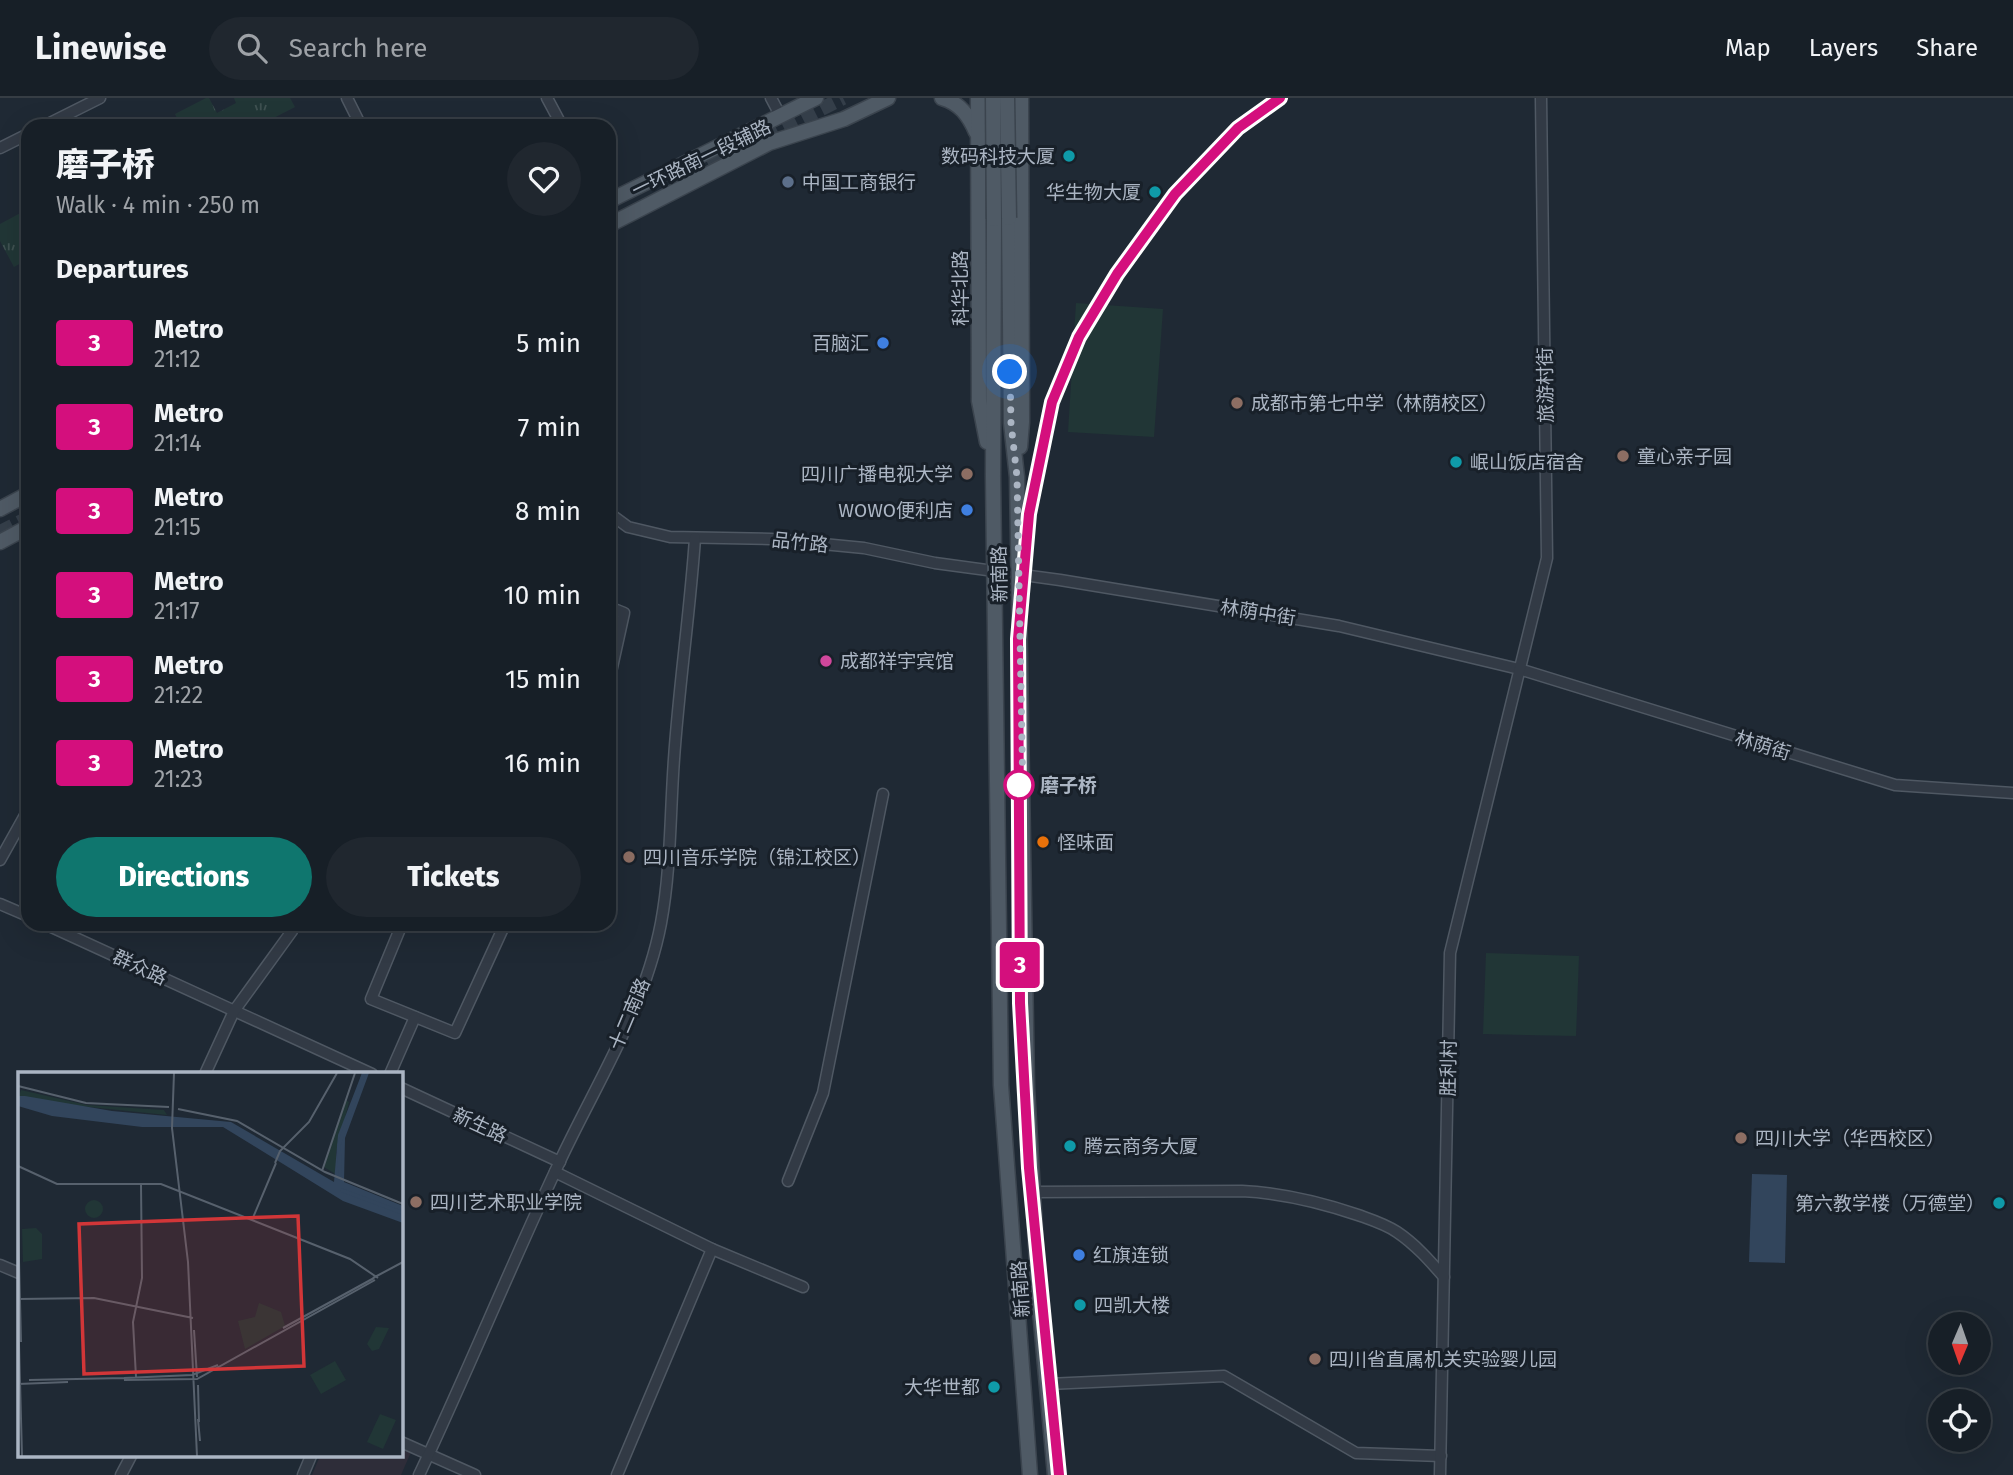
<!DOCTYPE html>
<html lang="en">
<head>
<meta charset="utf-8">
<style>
  :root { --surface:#171f27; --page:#20272f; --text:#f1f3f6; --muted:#9ea2a7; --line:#363d44; --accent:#0f766e }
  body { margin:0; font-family:"Fira Sans","Noto Sans SC",sans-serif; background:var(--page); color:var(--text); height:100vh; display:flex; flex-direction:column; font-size:26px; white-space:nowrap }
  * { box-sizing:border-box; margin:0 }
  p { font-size:23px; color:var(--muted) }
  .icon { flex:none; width:38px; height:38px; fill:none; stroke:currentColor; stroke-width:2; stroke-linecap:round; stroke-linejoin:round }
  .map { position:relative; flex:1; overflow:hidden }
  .panel { position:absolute; left:21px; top:21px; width:595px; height:812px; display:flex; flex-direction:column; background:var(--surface); border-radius:21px; box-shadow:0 7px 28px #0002,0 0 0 2px var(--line) }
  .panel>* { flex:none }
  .badge { padding:0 14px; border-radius:5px; font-size:24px; line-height:46px }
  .needle { width:46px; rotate:182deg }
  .fabs { position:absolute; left:1928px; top:1214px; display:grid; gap:14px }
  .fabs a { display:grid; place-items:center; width:63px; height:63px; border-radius:50%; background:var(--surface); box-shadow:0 7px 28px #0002,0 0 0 2px var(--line); font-size:35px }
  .you { position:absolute; width:35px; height:35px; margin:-18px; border:5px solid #fff; border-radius:50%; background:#1a73e8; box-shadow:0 0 0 10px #1a73e833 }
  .map>.badge { position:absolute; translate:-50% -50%; box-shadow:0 0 0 4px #fff }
  h2 { padding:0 35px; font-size:26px; line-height:63px }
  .round { display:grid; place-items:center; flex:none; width:74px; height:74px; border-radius:37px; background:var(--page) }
  .headline { display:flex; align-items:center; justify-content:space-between; height:119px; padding:0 35px }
  h1 { font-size:33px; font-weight:800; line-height:52px }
  .cta { display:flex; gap:14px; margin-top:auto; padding:14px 35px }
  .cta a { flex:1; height:80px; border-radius:42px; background:var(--accent); color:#fff; font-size:28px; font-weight:800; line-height:80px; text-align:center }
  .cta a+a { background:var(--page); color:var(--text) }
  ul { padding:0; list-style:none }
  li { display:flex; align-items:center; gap:21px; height:84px; padding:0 35px }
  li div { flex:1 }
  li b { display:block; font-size:26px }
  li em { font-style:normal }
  li .badge { min-width:77px; font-weight:700; text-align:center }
  header { display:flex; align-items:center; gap:42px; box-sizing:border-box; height:98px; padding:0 35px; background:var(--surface); border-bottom:2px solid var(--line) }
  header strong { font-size:33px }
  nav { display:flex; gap:38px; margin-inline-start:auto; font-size:24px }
  .search { width:490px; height:63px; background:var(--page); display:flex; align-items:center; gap:18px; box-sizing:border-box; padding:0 24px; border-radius:38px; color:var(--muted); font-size:26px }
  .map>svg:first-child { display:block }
  .medical { fill:#2e2d39 }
  .grass { fill:url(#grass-tufts) }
  .pitch { fill:#213636 }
  .water { fill:#32455c }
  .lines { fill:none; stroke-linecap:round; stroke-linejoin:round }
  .major-tunnel { stroke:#343e49; stroke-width:14; stroke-dasharray:14 7; stroke-linecap:butt }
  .minor-casing { stroke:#4f5863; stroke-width:13 }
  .major-casing { stroke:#3b444e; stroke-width:17 }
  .minor { stroke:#323a45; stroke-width:10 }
  .major { stroke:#4f5a65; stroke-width:14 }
  .major-bridge-casing { stroke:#3b444e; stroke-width:17; stroke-linecap:butt }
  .major-bridge { stroke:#4f5a65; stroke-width:14 }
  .line-casing { stroke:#fff; stroke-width:16 }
  .line { stroke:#d40f7d; stroke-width:10 }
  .walk { stroke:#abb5c3; stroke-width:7; stroke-dasharray:0 12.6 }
  .culture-dot { fill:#0f9aa8; stroke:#182029; stroke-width:2.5 }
  .service-dot { fill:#5c6f8a; stroke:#182029; stroke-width:2.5 }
  .shop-dot { fill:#3f7fe0; stroke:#182029; stroke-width:2.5 }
  .education-dot { fill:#8d6e63; stroke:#182029; stroke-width:2.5 }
  .hotel-dot { fill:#d1479c; stroke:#182029; stroke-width:2.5 }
  .stop-dot { fill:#fff; stroke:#d40f7d; stroke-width:3.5 }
  .food-dot { fill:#e8710a; stroke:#182029; stroke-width:2.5 }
  .labels { text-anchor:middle; stroke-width:6; stroke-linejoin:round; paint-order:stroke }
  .poi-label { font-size:19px; fill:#abb5c3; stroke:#182029; text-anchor:start }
  .street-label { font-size:19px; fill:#abb5c3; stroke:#182029 }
  .stop-label { font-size:19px; font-weight:bold; fill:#abb5c3; stroke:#182029; text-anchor:start }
  .inset-river { fill:none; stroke:#32455c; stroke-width:3.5 }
  .inset-road { fill:none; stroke:#57616d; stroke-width:2 }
  .view { fill:#d23638; fill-opacity:0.15; stroke:#d23638; stroke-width:3.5 }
  .inset-edge { fill:none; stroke:#abb5c3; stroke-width:3.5 }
</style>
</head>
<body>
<header>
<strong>Linewise</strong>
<div class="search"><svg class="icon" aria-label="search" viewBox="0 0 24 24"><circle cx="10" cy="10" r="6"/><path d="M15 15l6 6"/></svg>Search here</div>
<nav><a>Map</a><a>Layers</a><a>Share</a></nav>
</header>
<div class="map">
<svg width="2013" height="1377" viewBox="0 0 2013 1377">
  <defs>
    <pattern id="grass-tufts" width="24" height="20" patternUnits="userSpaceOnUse" patternTransform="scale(1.75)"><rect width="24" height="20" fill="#213636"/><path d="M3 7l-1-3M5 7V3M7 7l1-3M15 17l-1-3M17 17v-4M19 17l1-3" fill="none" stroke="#3f5151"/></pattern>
  </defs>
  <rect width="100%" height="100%" fill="#1f2934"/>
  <polygon class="medical" points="401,1351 411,1354 401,1377 312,1377 320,1358 401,1358"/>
  <g class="grass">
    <polygon points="206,0 209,0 217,15 236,5 234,0 290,0 295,9 258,28 181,28 175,16"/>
    <polygon points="28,111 28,161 14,169 0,143 0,126"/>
  </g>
  <g class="pitch">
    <polygon points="1076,205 1163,211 1154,339 1068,334"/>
    <polygon points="1486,855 1579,858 1576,938 1483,936"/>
  </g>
  <polygon class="water" points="1752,1076 1787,1077 1785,1165 1749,1164"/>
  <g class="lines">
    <g class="major-tunnel">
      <polyline points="709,68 843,0"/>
      <polyline points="0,434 28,420"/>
    </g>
    <g class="minor-casing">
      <g id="minor">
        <polyline points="347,0 361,28"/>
        <polyline points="547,0 562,28"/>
        <polyline points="771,0 780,17"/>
        <polyline points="44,28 100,0"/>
        <polyline points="0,50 28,36"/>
        <polyline points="609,415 628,429 670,439 771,441 864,450 935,465 1060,482 1339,528 1519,571 1895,687 2013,695"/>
        <polyline points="609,509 624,515 609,583"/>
        <polyline points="0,762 28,712"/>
        <polyline points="0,806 28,818"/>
        <polyline points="45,826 372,976"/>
        <polyline points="402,826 371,901 455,935 505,826"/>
        <polyline points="205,976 234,913 292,833 295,826"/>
        <polyline points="390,976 415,919"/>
        <polyline points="401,990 560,1064"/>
        <polyline points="555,1074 712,1151 803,1189"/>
        <polyline points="788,1083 823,995 883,696"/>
        <path d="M1033,1094l209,-1c40,2 78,11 116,24 14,5 27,9 39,17 18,12 33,29 47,45"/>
        <polyline points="0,1167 19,1175"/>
        <polyline points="1048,1286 1224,1278 1356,1355 1441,1358"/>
        <polyline points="401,1344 475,1377"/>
        <polyline points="121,1377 131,1358"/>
        <polyline points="303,1377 311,1358"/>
        <path d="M419,1377c49,-104 92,-210 141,-314 36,-77 85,-153 101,-238 10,-54 9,-109 13,-164 5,-74 16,-147 21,-221"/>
        <polyline points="617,1377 712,1151"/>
        <polyline points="1440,1377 1450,855 1547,460 1541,0"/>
      </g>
    </g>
    <g class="major-casing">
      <g id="major">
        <path d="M942,0c18,5 27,18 34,34"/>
        <polyline points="978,0 979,303 987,344"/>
        <polyline points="609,103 816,0"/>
        <polyline points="1009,120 1011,325 1017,379 1027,990 1039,1201 1055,1377"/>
        <polyline points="994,121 993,379 1001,987 1030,1377"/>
        <polyline points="609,127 769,45 844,21 888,0"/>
        <polyline points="1020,349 1022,324 1021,0"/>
        <polyline points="0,411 28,396"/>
        <polyline points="0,444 28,429"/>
      </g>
    </g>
    <use href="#minor" class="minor"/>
    <use href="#major" class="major"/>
    <g class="major-bridge-casing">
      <g id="major-bridge">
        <polyline points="993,0 994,121"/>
        <polyline points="1007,0 1009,120"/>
      </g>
    </g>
    <use href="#major-bridge" class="major-bridge"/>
  </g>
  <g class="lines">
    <g class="line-casing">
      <polyline id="line" points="1059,1377 1029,1070 1020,905 1018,541 1029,416 1052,304 1079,239 1117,176 1175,96 1238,30 1280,0"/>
    </g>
    <use href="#line" class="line"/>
    <polyline class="walk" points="1010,274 1011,325 1017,379 1023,699 1019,687"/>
  </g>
  <g class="culture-dot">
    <circle cx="1069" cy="58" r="7"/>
    <circle cx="1155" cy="94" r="7"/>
    <circle cx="1456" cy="364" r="7"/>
    <circle cx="1070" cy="1048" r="7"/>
    <circle cx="1999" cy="1105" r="7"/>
    <circle cx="1080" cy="1207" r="7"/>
    <circle cx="994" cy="1289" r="7"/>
  </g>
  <circle class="service-dot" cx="788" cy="84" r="7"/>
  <g class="shop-dot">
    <circle cx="883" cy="245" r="7"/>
    <circle cx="967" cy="412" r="7"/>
    <circle cx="1079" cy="1157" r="7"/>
  </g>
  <g class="education-dot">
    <circle cx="1237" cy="305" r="7"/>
    <circle cx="1623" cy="358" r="7"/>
    <circle cx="967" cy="376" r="7"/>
    <circle cx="629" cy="759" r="7"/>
    <circle cx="1741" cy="1040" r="7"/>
    <circle cx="416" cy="1104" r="7"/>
    <circle cx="1315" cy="1261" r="7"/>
  </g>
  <circle class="hotel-dot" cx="826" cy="563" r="7"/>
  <circle class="stop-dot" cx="1019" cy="687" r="14"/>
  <circle class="food-dot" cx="1043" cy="744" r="7"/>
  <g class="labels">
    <g class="poi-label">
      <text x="1055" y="65" text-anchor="end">数码科技大厦</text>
      <text x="802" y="91">中国工商银行</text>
      <text x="1141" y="101" text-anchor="end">华生物大厦</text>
      <text x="869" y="252" text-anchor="end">百脑汇</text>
      <text x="1251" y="312">成都市第七中学（林荫校区）</text>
      <text x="1637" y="365">童心亲子园</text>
      <text x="1470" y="371">岷山饭店宿舍</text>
      <text x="953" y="383" text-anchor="end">四川广播电视大学</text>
      <text x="953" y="419" text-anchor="end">WOWO便利店</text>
      <text x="840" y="570">成都祥宇宾馆</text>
      <text x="1057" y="751">怪味面</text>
      <text x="643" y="766">四川音乐学院（锦江校区）</text>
      <text x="1755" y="1047">四川大学（华西校区）</text>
      <text x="1084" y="1055">腾云商务大厦</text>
      <text x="430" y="1111">四川艺术职业学院</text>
      <text x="1985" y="1112" text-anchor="end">第六教学楼（万德堂）</text>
      <text x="1093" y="1164">红旗连锁</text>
      <text x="1094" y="1214">四凯大楼</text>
      <text x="1329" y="1268">四川省直属机关实验婴儿园</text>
      <text x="980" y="1296" text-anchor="end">大华世都</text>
    </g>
    <g class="street-label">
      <text transform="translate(701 60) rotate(-26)" y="7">一环路南一段辅路</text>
      <text transform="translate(960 190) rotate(-90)" y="7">科华北路</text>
      <text transform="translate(1545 287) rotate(-91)" y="7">旅游村街</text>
      <text transform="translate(800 444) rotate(6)" y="7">品竹路</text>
      <text transform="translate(999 476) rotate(-91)" y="7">新南路</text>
      <text transform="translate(1258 514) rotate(9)" y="7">林荫中街</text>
      <text transform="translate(1763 647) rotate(17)" y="7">林荫街</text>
      <text transform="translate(140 869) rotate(25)" y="7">群众路</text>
      <text transform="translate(629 916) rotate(-67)" y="7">十二南路</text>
      <text transform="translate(1448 970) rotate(-89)" y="7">胜利村</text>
      <text transform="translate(480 1027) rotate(25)" y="7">新生路</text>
      <text transform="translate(1020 1191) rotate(-94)" y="7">新南路</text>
    </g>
    <g class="stop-label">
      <text x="1040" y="694">磨子桥</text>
    </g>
  </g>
  <g transform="translate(18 974)">
    <rect width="385" height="385" fill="#1f2934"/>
    <path d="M3,18l66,15 77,5 3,5 -107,-11 -41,-8zM328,28l3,2 -13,51 1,22 -13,-8zM241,231l22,9 4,14 -40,23 -7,-28 17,-4zM317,289l11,19 -25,14 -11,-19zM362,342l16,6 -13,29 -16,-7z" fill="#213636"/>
    <path d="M67 137a9 9 0 1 1 18 0a9 9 0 1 1-18 0ZM18,156l6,6v25l-19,3 -1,-33zM358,255l13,1 -10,21 -7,2 -5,-7z" fill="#213636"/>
    <path d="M344,1h7l-24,65 -1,44 59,24v17l-60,-22 -120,-74h-81l-90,-11 -34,-10v-10h7l87,15 119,11 103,60 4,-47z" fill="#32455c"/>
    <path class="inset-river" d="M322,104l-1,-31 25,-72M323,118l62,23"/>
    <path class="inset-road" d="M156,1l-2,55 16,134 9,194M0,14l68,17 83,4M160,37l59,12 88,51 78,32M257,91l5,-12 29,-29 28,-49M0,94l39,18h104l189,75 28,19M304,99l33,-98M0,148l3,122M234,148l24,-57M355,206l30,-16M1,227l75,-1 99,20M0,234l4,150M265,256l91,-50M176,258l3,47M118,305l-3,-55 9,-44 -1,-94M106,306l68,-3 26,-10M11,308l95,-2M106,308l73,-1 178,-99M0,312l50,-2M180,313l1,37M180,347l2,22"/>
    <path class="view" d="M280,144l6,150 -220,8 -5,-150z"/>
    <rect width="385" height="385" class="inset-edge"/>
  </g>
</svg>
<div class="fabs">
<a><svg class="needle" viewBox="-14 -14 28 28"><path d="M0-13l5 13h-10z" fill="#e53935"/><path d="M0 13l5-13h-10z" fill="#9ea2a7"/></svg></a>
<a><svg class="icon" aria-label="locate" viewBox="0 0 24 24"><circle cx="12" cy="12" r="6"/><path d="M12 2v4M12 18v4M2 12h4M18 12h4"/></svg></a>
</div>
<div class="you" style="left:1010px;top:274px"></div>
<b class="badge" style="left:1020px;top:867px;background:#d40f7d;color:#fff">3</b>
<section class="panel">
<div class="headline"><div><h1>磨子桥</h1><p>Walk · 4 min · 250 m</p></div><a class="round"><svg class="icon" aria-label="heart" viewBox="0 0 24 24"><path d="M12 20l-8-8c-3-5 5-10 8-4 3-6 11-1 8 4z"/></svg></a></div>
<h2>Departures</h2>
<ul>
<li><span class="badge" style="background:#d40f7d;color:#fff">3</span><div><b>Metro</b><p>21:12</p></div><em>5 min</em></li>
<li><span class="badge" style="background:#d40f7d;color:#fff">3</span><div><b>Metro</b><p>21:14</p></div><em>7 min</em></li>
<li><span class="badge" style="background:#d40f7d;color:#fff">3</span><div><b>Metro</b><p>21:15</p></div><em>8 min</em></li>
<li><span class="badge" style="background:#d40f7d;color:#fff">3</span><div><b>Metro</b><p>21:17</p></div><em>10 min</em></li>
<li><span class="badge" style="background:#d40f7d;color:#fff">3</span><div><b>Metro</b><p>21:22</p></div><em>15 min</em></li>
<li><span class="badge" style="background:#d40f7d;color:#fff">3</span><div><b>Metro</b><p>21:23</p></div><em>16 min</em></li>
</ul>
<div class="cta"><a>Directions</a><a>Tickets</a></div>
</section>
</div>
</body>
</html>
